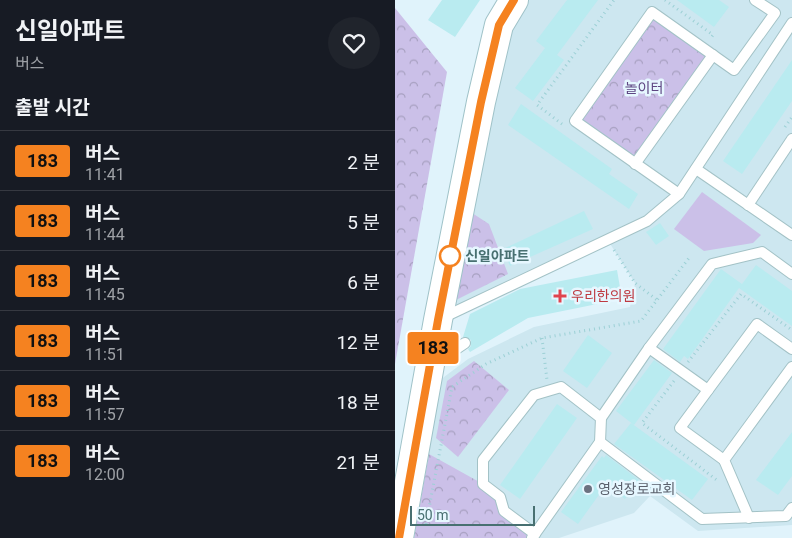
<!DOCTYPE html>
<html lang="ko">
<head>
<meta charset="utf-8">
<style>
  :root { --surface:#171b24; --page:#20242c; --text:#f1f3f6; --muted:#9ea1a6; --line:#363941 }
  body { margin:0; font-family:Roboto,"Noto Sans KR",sans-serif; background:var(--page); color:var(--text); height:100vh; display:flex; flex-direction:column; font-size:19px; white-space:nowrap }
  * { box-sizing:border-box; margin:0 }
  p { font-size:16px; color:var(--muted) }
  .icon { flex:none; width:28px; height:28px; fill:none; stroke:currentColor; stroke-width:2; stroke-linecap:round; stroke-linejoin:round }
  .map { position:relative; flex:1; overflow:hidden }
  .side { display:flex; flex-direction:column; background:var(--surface); width:395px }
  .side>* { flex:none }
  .badge { padding:0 10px; border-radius:4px; font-size:18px; line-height:32px }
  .scale { position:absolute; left:15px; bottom:12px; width:125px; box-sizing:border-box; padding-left:5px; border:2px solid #487071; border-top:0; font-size:14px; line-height:18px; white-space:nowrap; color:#487071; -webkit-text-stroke:4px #e6f7ff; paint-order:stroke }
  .map>.badge { position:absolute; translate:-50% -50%; box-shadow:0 0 0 2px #fff }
  h2 { padding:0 15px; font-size:19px; line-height:45px }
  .round { display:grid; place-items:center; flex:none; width:52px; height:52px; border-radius:26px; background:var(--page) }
  .head { display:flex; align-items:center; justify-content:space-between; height:85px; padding:0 15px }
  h1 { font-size:24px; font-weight:700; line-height:38px }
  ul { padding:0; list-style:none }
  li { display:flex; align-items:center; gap:15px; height:60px; padding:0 15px; border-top:1px solid var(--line) }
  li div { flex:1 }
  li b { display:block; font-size:19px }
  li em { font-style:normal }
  li .badge { min-width:55px; font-weight:700; text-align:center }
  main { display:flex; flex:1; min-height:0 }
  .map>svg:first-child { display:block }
  .residential { fill:#cde7f0 }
  .park { fill:url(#park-crowns) }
  .garden { fill:#cbc0e8 }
  .building { fill:#b9ebf0 }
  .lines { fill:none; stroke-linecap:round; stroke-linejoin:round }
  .lane-casing { stroke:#a3c2c6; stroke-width:12 }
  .secondary-casing { stroke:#9fc2c8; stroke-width:30 }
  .path { stroke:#9cd0d5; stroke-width:3; stroke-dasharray:1 4; stroke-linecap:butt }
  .lane { stroke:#fff; stroke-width:10 }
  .secondary { stroke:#fff; stroke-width:28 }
  .line-casing { stroke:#fff; stroke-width:11 }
  .line { stroke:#f58220; stroke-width:8 }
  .stop-dot { fill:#fff; stroke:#f58220; stroke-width:2.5 }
  .health-dot { fill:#e0444e; stroke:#e6f7ff; stroke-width:2 }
  .worship-dot { fill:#6b7280; stroke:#e6f7ff; stroke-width:2 }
  .labels { text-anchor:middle; stroke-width:5; stroke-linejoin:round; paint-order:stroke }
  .park-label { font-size:14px; fill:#5e4683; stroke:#e6f7ff }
  .stop-label { font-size:14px; font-weight:bold; fill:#487071; stroke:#e6f7ff; text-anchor:start }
  .health-label { font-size:14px; fill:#be3a42; stroke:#e6f7ff; text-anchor:start }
  .worship-label { font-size:14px; fill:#5b616d; stroke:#e6f7ff; text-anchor:start }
</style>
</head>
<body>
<main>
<section class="side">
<div class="head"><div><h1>신일아파트</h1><p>버스</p></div><a class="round"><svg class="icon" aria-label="heart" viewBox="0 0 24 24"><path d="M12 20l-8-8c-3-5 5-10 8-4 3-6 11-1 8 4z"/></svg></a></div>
<h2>출발 시간</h2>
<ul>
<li><span class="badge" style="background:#f58220;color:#111">183</span><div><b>버스</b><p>11:41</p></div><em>2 분</em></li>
<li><span class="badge" style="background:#f58220;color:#111">183</span><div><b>버스</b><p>11:44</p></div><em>5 분</em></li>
<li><span class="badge" style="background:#f58220;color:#111">183</span><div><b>버스</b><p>11:45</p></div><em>6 분</em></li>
<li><span class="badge" style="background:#f58220;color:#111">183</span><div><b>버스</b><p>11:51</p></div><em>12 분</em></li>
<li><span class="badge" style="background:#f58220;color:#111">183</span><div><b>버스</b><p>11:57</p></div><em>18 분</em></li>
<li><span class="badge" style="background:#f58220;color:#111">183</span><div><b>버스</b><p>12:00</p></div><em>21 분</em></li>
</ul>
</section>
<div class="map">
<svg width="397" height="538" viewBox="0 0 397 538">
  <defs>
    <pattern id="park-crowns" width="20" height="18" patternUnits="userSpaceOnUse" patternTransform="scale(1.25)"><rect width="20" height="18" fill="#cbc0e8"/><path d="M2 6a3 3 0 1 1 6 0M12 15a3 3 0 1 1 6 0" fill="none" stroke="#a7a0c0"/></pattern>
  </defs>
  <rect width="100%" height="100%" fill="#e0f3fb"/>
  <polygon class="residential" points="119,0 397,0 397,525 303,531 255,496 239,513 164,538 145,538 34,454 45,380 73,359 139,327 235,307 240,283 212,239 44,316"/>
  <g class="park">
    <polygon points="0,8 52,72 0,364"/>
    <polygon points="257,12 318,55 240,164 180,121"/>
    <polygon points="74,211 94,224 113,274 55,303"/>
    <polygon points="79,361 114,390 63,457 41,438 52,381"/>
    <polygon points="34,454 88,484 105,497 109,511 137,538 19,538"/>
  </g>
  <polygon class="garden" points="307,192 366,235 358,243 309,251 279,229"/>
  <g class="building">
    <polygon points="47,0 85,0 60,37 33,20"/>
    <polygon points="172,0 203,0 162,55 169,60 138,101 120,88 150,48 141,41"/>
    <polygon points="282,0 324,0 334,7 319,27"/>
    <polygon points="397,60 397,101 347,174 328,161"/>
    <polygon points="126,104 217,169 214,174 243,194 234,209 113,125"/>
    <polygon points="189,211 198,229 115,266 108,249"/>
    <polygon points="265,223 274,236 261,245 251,232"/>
    <polygon points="361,265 397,291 397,326 344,288 293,359 289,356 285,362 268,349 326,269 347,284"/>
    <polygon points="222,270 227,299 133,318 75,352 73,349 76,346 76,340 68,337 75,314 125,289"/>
    <polygon points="193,335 217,353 192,388 168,371"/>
    <polygon points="259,360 277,373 239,425 221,411"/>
    <polygon points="162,404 182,418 125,499 105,485"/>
    <polygon points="236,423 313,479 297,500 219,444"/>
    <polygon points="397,432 397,476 383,495 361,480"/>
    <polygon points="211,455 244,480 230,499 211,485 183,524 166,512 207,456 209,458"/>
  </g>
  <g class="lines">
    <g class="lane-casing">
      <g id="lane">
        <polyline points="240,164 318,55"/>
        <polyline points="301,169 397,235"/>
        <polyline points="284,194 180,121 257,12 339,70 380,13 360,0"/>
        <polyline points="353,205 397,139"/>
        <polyline points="47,318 252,221 284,194 397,23"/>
        <polyline points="254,348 313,390 285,428 329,460"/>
        <polyline points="42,362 70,343"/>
        <polyline points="313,390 362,324 397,349"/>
        <polyline points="205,442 307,519 391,516 397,508"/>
        <polyline points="354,518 329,460 397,367"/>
        <polyline points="140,534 109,511 105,497 88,484 88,460 139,395 166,387 206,418"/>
        <polyline points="137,538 205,442 206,418 254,348 317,264 367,252 397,274"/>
      </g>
    </g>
    <g class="secondary-casing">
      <polyline id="secondary" points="4,538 43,320 86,102 104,25 119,0"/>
    </g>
    <g class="path">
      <polyline points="270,0 318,35 315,39"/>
      <polyline points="167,124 142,105 219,0"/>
      <polyline points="390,127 397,117"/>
      <polyline points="219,250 240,283 262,300"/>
      <polyline points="147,338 152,380"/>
      <polyline points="293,362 346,294 397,330"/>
      <polyline points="279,381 247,423 323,481"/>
      <polyline points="31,524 57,387 91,364 147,338 246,321 294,258"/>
    </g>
    <use href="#lane" class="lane"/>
    <use href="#secondary" class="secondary"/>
  </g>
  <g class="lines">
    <g class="line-casing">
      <polyline id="line" points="4,538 43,320 86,102 104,25 119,0"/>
    </g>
    <use href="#line" class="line"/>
  </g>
  <circle class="stop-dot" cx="55" cy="256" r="10"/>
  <path class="health-dot" d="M162.5 288.5h5v5h5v5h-5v5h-5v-5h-5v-5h5z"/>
  <circle class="worship-dot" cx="193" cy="489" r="5"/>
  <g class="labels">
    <g class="park-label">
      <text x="249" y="93">놀이터</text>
    </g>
    <g class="stop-label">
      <text x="70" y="261">신일아파트</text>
    </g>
    <g class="health-label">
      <text x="176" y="301">우리한의원</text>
    </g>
    <g class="worship-label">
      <text x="203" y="494">영성장로교회</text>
    </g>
  </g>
</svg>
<div class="scale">50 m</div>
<b class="badge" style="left:38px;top:348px;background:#f58220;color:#111">183</b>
</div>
</main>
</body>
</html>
